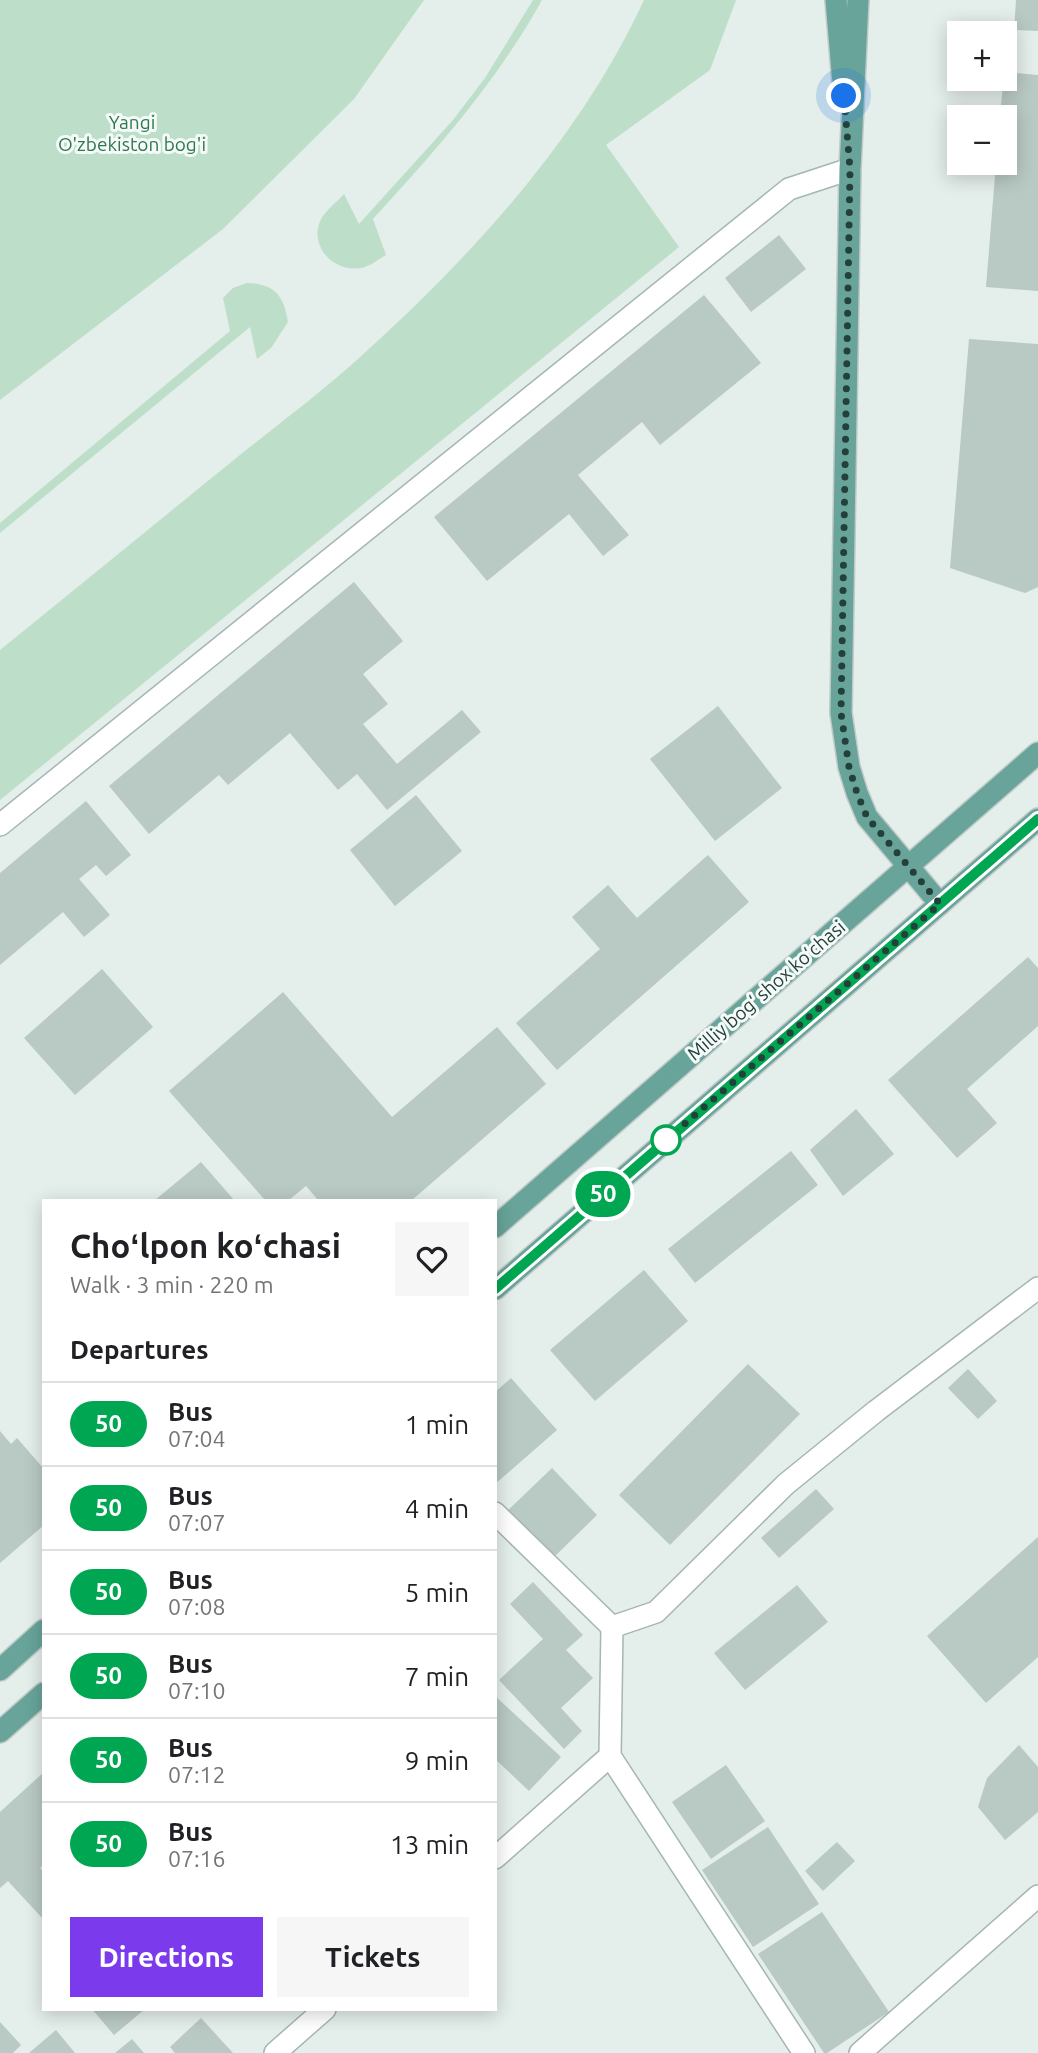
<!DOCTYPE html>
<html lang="en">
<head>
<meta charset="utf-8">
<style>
  :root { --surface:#fff; --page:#f6f6f6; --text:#202124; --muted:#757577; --line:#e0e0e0; --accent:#7c3aed }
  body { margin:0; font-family:Ubuntu,sans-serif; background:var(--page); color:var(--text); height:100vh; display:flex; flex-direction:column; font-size:26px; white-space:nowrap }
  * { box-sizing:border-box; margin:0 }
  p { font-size:23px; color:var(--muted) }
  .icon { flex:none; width:38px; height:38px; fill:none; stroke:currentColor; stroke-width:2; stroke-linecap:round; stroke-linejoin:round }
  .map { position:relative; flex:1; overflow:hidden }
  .details { position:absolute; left:42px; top:1199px; width:455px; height:812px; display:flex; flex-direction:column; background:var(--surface); border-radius:0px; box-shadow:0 4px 18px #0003 }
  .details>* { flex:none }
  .badge { padding:0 14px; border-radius:23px; font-size:24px; line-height:46px }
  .buttons { position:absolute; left:947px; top:21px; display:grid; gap:14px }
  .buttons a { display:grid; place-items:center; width:70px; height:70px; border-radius:0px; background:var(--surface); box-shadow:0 4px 18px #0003; font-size:35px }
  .you { position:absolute; width:35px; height:35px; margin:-18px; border:5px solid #fff; border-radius:50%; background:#1a73e8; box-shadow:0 0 0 10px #1a73e833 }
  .map>.badge { position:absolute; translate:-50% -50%; box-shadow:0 0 0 4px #fff }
  h2 { padding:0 28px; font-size:26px; line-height:63px }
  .round { display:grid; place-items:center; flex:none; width:74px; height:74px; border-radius:0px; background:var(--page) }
  .overview { display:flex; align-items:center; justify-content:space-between; height:119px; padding:0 28px }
  h1 { font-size:33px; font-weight:700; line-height:52px }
  .action { display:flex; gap:14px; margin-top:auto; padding:14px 28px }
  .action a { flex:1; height:80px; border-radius:0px; background:var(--accent); color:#fff; font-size:28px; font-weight:700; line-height:80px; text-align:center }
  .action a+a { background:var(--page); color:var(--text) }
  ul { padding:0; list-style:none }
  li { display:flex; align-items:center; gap:21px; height:84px; padding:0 28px; border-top:2px solid var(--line) }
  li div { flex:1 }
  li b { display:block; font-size:26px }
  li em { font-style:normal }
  li .badge { min-width:77px; font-weight:700; text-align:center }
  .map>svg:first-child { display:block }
  .green { fill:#bddfc9 }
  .building { fill:#b9c9c4 }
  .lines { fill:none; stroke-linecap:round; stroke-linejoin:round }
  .minor-casing { stroke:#a6b6b2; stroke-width:24 }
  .major-casing { stroke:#c1cac8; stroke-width:24 }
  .minor { stroke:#fff; stroke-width:21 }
  .major { stroke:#68a499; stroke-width:21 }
  .line-casing { stroke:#fff; stroke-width:16 }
  .line { stroke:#00a651; stroke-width:10 }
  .walk { stroke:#23403b; stroke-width:7; stroke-dasharray:0 12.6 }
  .stop-dot { fill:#fff; stroke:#00a651; stroke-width:3.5 }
  .labels { text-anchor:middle; stroke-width:6; stroke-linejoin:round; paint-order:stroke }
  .park-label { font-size:19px; fill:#2d7850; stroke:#f5faf8 }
  .street-label { font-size:19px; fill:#23403b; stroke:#f5faf8 }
</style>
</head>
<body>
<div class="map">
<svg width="1038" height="2053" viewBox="0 0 1038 2053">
  <rect width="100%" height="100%" fill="#e4eeea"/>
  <g class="green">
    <polygon points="0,0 424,0 354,99 223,229 0,400"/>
    <path d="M533,0h9c-46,83 -106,150 -169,219l13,36c-7,4 -17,12 -25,13 -27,5 -53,-22 -40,-49 5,-9 16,-17 23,-25l15,30 94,-104 32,-42z"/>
    <path d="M644,0h92l-26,70 -104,75 73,102 -679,553v-150c78,-63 156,-127 235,-191 41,-33 84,-65 123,-100 114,-103 221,-219 286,-359z"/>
    <path d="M247,283c28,1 37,13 41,39l-17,26 -14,11 -7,-32 -250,206v-10l230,-192 -7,-33 10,-10z"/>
  </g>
  <g class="building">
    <polygon points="1016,0 1038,0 1038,31 1014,30"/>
    <polygon points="1004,72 1038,75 1038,291 986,287 996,163 1004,163 1004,117 1000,117"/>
    <polygon points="779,235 806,269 751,312 725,278"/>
    <polygon points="704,295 761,363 660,445 642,422 578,475 629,535 603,556 569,514 487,581 434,517"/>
    <polygon points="969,339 1038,344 1038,587 1025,593 950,568"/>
    <polygon points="354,582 403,641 363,674 388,704 363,724 397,764 462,710 481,732 387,810 357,774 338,790 290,733 228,785 219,775 149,834 109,786"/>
    <polygon points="718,706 782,788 715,841 650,759"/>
    <polygon points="416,795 462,851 395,906 350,850"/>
    <polygon points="86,801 131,855 106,876 96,865 79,879 110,915 84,937 63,912 0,965 0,873"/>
    <polygon points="708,855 749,902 557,1070 516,1023 600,949 572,917 608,885 637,918"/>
    <polygon points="1028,957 1038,968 1038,1026 967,1089 997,1123 957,1158 888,1080"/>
    <polygon points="102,969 153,1027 75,1095 24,1038"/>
    <polygon points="283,992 392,1117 497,1027 546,1084 412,1200 318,1200 306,1186 289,1200 265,1200 169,1091"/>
    <polygon points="856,1109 894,1154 843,1196 810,1150"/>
    <polygon points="791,1151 818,1185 695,1283 668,1249"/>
    <polygon points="201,1162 234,1200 155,1200"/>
    <polygon points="644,1270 688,1321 595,1401 550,1350"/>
    <polygon points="748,1364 800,1414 670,1545 619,1495"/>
    <polygon points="968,1369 997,1401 978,1419 948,1388"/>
    <polygon points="511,1378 557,1430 495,1484 495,1392"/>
    <polygon points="0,1431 11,1444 17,1438 44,1469 44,1525 0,1563"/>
    <polygon points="552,1468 597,1515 549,1562 503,1515"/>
    <polygon points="816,1489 834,1509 779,1558 761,1538"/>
    <polygon points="1038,1537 1038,1657 986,1703 927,1636"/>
    <polygon points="533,1582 583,1635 566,1650 593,1678 561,1708 582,1731 564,1749 499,1680 543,1639 510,1604"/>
    <polygon points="797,1585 828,1622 745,1690 714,1653"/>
    <polygon points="495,1696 561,1757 529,1791 495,1759"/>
    <polygon points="1019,1745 1038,1767 1038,1812 1005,1840 978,1807 987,1778"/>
    <polygon points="726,1765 765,1821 711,1859 672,1802"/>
    <polygon points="44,1772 44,1865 40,1868 44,1872 44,1920 8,1881 0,1888 0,1812"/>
    <polygon points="768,1827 819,1904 753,1947 702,1870"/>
    <polygon points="837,1842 855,1861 823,1891 805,1871"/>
    <polygon points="822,1912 889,2012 827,2053 824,2053 758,1954"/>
    <polygon points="92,2009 145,2009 114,2035"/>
    <polygon points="201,2018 233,2053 175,2053 170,2047"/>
    <polygon points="0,2022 21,2045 13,2053 0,2053"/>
    <polygon points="56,2030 75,2053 29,2053"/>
    <polygon points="132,2039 144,2053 115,2053"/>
  </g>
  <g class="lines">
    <g class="minor-casing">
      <g id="minor">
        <polyline points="0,825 789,189 850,169"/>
        <polyline points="495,1513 612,1627"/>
        <polyline points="610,1756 804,2053"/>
        <polyline points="495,1858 610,1756 612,1627 656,1612 786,1484 876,1411 1038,1288"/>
        <polyline points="275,2053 325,2009"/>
        <polyline points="860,2053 1038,1896"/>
      </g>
    </g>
    <g class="major-casing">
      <g id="major">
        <polyline points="836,0 843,83"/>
        <polyline points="858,0 850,169 841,713 849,767 857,793 867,817 940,904"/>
        <polyline points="495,1227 1038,753"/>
        <polyline points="495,1289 1038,819"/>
        <polyline points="0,1670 44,1630"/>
        <polyline points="0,1732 44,1693"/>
      </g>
    </g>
    <use href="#minor" class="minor"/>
    <use href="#major" class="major"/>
  </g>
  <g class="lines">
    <g class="line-casing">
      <polyline id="line" points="495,1289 1038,819"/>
    </g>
    <use href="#line" class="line"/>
    <polyline class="walk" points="666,1140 940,904 867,817 857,793 849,767 841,713 850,169 844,96"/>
  </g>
  <circle class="stop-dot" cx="666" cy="1140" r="14"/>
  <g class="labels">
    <g class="park-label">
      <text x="132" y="129">Yangi<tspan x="132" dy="22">O'zbekiston bog'i</tspan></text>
    </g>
    <g class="street-label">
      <text transform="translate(766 990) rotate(-41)" y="7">Milliy bog‘ shox ko‘chasi</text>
    </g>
  </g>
</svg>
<div class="buttons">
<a>+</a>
<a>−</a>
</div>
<div class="you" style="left:844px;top:96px"></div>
<b class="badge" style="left:603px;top:1194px;background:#00a651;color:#fff">50</b>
<section class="details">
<div class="overview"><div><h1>Choʻlpon koʻchasi</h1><p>Walk · 3 min · 220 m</p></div><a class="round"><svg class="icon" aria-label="heart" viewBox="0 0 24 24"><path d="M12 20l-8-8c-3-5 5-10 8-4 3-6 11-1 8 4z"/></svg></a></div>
<h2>Departures</h2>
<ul>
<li><span class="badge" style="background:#00a651;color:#fff">50</span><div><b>Bus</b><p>07:04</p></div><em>1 min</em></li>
<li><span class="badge" style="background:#00a651;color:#fff">50</span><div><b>Bus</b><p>07:07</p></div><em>4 min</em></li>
<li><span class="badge" style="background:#00a651;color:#fff">50</span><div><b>Bus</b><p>07:08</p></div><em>5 min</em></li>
<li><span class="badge" style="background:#00a651;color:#fff">50</span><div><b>Bus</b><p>07:10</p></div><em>7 min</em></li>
<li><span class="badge" style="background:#00a651;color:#fff">50</span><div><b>Bus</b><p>07:12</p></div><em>9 min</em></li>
<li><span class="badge" style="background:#00a651;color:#fff">50</span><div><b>Bus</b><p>07:16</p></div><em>13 min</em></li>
</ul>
<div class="action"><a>Directions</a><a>Tickets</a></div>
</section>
</div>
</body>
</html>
